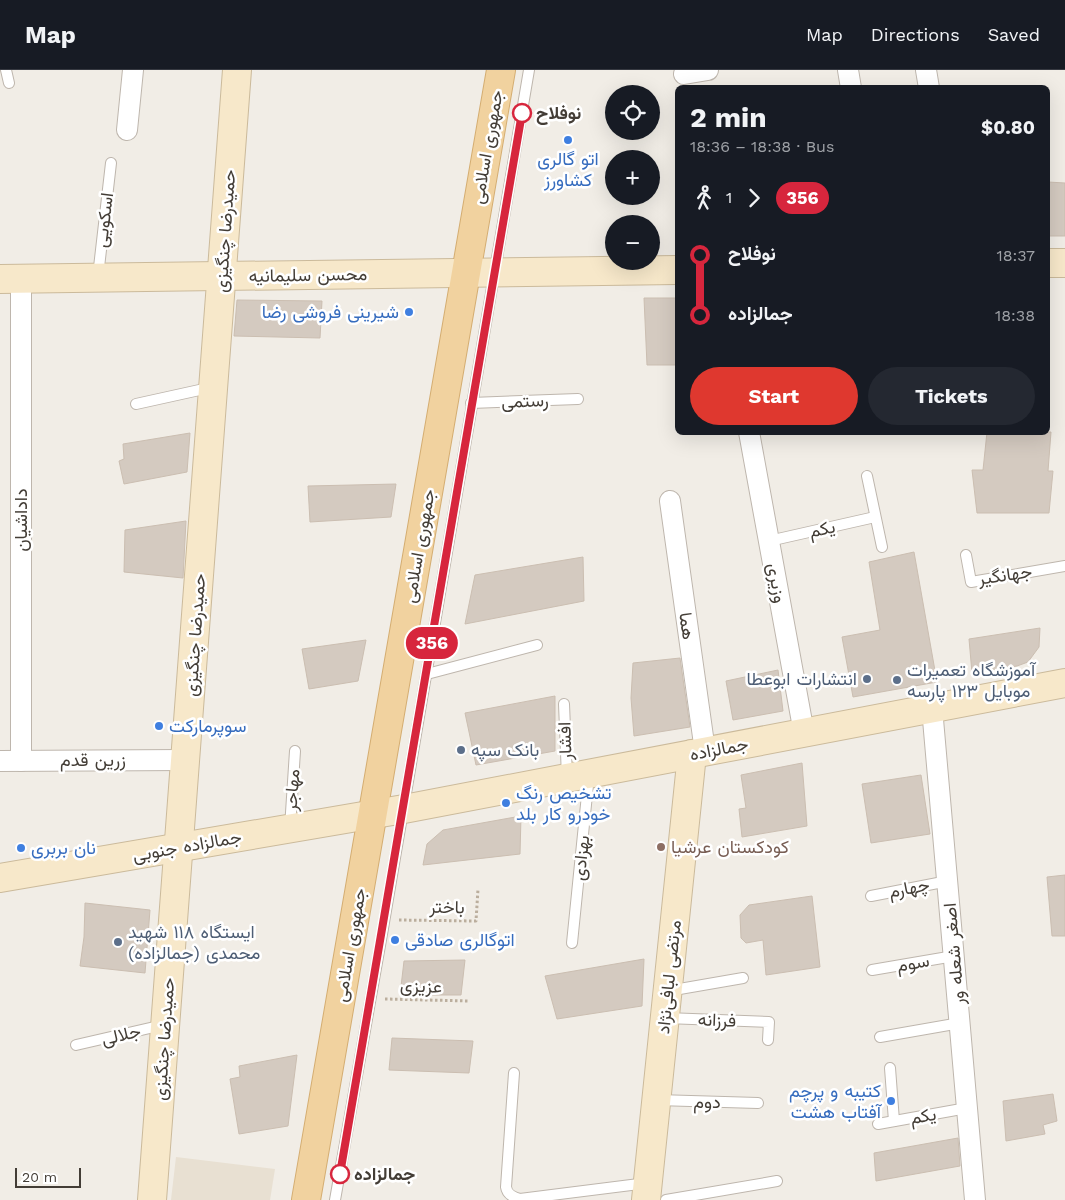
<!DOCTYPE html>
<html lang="en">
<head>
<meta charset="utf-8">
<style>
  :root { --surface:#171b24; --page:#242831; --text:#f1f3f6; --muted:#9ea1a6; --line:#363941; --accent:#df382f }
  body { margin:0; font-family:"Work Sans",Vazirmatn,sans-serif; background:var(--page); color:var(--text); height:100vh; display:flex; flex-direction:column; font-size:19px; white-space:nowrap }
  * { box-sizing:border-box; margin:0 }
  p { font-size:16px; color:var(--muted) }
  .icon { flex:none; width:28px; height:28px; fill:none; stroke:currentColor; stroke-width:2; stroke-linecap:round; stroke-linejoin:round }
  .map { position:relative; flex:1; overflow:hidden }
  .side { position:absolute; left:675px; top:15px; width:375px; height:350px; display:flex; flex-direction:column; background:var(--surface); border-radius:8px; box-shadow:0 5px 20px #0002 }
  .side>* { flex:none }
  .badge { padding:0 10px; border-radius:16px; font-size:18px; line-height:32px }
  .tools { position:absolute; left:605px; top:15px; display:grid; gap:10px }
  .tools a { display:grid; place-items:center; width:55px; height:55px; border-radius:50%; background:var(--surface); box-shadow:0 5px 20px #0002; font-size:25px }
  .scale { position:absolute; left:15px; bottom:12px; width:66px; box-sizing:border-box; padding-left:5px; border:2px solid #433d36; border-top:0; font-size:14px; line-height:18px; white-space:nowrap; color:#433d36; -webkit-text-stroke:4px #fff; paint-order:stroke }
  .map>.badge { position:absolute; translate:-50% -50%; box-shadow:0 0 0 2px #fff }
  .legs { display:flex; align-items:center; gap:8px; height:55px; padding:0 15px; font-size:16px }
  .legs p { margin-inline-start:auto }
  .headline { display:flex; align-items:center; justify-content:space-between; height:85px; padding:0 15px }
  h1 { font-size:28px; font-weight:700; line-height:38px }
  .primary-button { display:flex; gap:10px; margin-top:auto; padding:10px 15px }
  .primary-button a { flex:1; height:58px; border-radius:30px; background:var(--accent); color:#fff; font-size:20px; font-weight:700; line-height:58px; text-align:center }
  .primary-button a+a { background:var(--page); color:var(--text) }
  ul { padding:0 15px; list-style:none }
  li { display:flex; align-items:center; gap:18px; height:60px; font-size:19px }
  li i { display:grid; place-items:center; width:8px; height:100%; margin:0 6px; background:currentColor }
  li i::after { content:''; width:12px; height:12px; margin:-6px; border:4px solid; border-radius:50%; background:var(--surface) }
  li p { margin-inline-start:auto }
  li:first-child i { background:linear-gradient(#0000 50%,currentColor 0) }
  li:last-child i { background:linear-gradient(currentColor 50%,#0000 0) }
  header { display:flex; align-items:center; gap:30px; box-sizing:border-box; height:70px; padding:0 25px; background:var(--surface); border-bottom:1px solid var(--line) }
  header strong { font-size:24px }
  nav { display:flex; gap:28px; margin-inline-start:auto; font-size:18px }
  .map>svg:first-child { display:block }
  .education { fill:#e8e0d2 }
  .building { fill:#d4cac0; stroke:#cbbeb1 }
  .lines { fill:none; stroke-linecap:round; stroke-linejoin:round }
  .lane-casing { stroke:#beb6ad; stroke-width:12 }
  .street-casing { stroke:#beb6ad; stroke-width:22 }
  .secondary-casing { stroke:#cbba9b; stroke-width:30 }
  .primary-casing { stroke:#d4ad71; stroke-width:30 }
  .path { stroke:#bbae9d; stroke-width:3; stroke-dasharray:2.5 2.5; stroke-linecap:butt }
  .lane { stroke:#fff; stroke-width:10 }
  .street { stroke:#fff; stroke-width:20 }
  .secondary { stroke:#f7e8ca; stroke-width:28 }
  .primary { stroke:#f1d29f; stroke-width:28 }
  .line-1-casing { stroke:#fff; stroke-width:11 }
  .line-1 { stroke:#d7263d; stroke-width:8 }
  .stop-1-dot { fill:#fff; stroke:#d7263d; stroke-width:2.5 }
  .shop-dot { fill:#3f7fe0; stroke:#fff; stroke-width:2 }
  .service-dot { fill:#5c6f8a; stroke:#fff; stroke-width:2 }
  .education-dot { fill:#8d6e63; stroke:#fff; stroke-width:2 }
  .labels { text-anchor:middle; stroke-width:5; stroke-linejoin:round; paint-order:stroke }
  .stop-label { font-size:18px; font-weight:bold; fill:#433d36; stroke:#fff; text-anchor:start }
  .street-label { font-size:18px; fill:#433d36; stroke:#fff }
  .shop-label { font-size:18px; fill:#366cbe; stroke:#fff; text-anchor:start }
  .service-label { font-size:18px; fill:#4e5e75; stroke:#fff; text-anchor:start }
  .education-label { font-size:18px; fill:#785e54; stroke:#fff; text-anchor:start }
</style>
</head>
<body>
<header>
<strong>Map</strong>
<nav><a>Map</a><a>Directions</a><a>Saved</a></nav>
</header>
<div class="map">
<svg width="1065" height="1130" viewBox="0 0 1065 1130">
  <rect width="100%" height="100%" fill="#f1ede6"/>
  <polygon class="education" points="176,1087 275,1099 270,1130 171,1130"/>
  <g class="building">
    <polygon points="1048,112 1065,113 1065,166 1048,166"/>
    <polygon points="644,228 678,228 678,295 647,295"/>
    <polygon points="237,230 322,231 320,268 234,266"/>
    <polygon points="987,362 1051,362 1048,401 1053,401 1049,443 977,443 972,400 983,400"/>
    <polygon points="190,363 187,402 124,414 119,391 124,389 123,374"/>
    <polygon points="396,414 391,447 310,452 308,416"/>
    <polygon points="186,451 183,508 124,502 125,460"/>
    <polygon points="914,482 937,612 853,627 842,567 880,560 869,492"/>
    <polygon points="583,487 584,531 465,554 475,505"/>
    <polygon points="1040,558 1039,577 1028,592 1017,596 972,603 969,569"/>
    <polygon points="366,570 358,611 309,619 302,579"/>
    <polygon points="680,588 690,657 634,666 631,628 633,593"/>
    <polygon points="778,600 783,641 733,650 726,611"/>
    <polygon points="555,626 555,681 476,695 465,643"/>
    <polygon points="802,693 807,756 742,767 739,739 746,738 741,705"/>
    <polygon points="921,705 930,764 871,773 862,714"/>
    <polygon points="521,746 520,784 423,795 427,774 443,760"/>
    <polygon points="1065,805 1065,866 1052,866 1047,807"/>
    <polygon points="812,826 820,897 766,905 763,870 746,873 741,868 740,845 749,835"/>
    <polygon points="85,833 150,840 145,903 80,896 84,867"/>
    <polygon points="644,889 642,936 557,949 545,906"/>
    <polygon points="465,890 461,925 400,925 404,891"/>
    <polygon points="392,968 473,971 469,1003 389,1000"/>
    <polygon points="297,985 288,1056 239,1064 230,1009 240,1007 239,996"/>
    <polygon points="1053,1024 1057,1051 1043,1055 1045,1064 1006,1071 1003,1031"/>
    <polygon points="958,1068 960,1096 876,1111 874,1083"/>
  </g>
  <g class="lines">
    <g class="lane-casing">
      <g id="lane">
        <polyline points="6,0 9,13"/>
        <polyline points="98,206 111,93"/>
        <polyline points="471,333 578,329"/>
        <polyline points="136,334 213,317"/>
        <polyline points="867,406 882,477"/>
        <polyline points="769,471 875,447"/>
        <polyline points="966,485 971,512 1065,496"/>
        <polyline points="427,604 537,575"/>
        <polyline points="564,634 567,707"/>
        <polyline points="290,758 295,681"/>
        <polyline points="871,826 948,811"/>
        <polyline points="572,873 589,705"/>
        <polyline points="872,900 954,886"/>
        <polyline points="668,921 743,908"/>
        <polyline points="666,948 769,952 768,970"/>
        <polyline points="880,967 960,953"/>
        <polyline points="76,975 163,955"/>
        <polyline points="890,998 894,1051"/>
        <path d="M514,1003l-8,114c1,7 6,10 14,12l127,-16"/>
        <polyline points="657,1030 758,1033"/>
        <polyline points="878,1054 967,1038"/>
        <path d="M335,1130c68,-376 129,-753 194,-1130"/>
        <polyline points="666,1130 777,1111"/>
      </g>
    </g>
    <g class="street-casing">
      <g id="street">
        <polyline points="848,0 851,18"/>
        <polyline points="926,0 929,18"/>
        <polyline points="684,4 708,0"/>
        <polyline points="127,60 133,0"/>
        <polyline points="749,362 804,663"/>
        <polyline points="670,431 705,681"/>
        <polyline points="932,638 975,1130"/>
        <polyline points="0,691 185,690"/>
        <polyline points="21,691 21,209"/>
      </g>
    </g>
    <g class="secondary-casing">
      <g id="secondary">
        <polyline points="1048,193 1065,193"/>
        <polyline points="0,209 678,200"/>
        <polyline points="0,808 404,739 1065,613"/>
        <polyline points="152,1130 237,0"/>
        <polyline points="646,1130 692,684"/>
      </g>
    </g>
    <g class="primary-casing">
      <polyline id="primary" points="306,1130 501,0"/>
    </g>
    <g class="path">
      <polyline points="399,850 476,851 478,819"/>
      <polyline points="385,929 469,931"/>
    </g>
    <use href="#lane" class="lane"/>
    <use href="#street" class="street"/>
    <use href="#secondary" class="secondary"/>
    <use href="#primary" class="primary"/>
  </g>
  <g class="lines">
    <g class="line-1-casing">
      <path id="line-1" d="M340,1104c63,-354 120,-708 182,-1061"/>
    </g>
    <use href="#line-1" class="line-1"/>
  </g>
  <g class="stop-1-dot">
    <circle cx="522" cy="43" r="9"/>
    <circle cx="340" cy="1104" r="9"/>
  </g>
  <g class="shop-dot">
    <circle cx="568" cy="70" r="5"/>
    <circle cx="409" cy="242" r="5"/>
    <circle cx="159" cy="656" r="5"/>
    <circle cx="506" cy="733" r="5"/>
    <circle cx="21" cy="778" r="5"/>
    <circle cx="395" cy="870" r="5"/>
    <circle cx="891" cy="1031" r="5"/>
  </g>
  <g class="service-dot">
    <circle cx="867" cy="609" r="5"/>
    <circle cx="897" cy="610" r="5"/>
    <circle cx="461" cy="680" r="5"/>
    <circle cx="118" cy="872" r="5"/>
  </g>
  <circle class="education-dot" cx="661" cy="777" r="5"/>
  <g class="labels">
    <g class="stop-label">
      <text x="536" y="49">نوفلاح</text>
      <text x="354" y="1110">جمالزاده</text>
    </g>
    <g class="street-label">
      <text transform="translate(487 77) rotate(-80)" y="6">جمهوری اسلامی</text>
      <text transform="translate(104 150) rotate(-83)" y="6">اسکویی</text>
      <text transform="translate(225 161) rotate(-86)" y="6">حمیدرضا چنگیزی</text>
      <text transform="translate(308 205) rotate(-1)" y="6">محسن سلیمانیه</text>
      <text transform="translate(525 331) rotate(-2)" y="6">رستمی</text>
      <text transform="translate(21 450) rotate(-90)" y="6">داداشیان</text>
      <text transform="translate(822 459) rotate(-13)" y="6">یکم</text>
      <text transform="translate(419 476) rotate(-80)" y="6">جمهوری اسلامی</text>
      <text transform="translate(1005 505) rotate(-8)" y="6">جهانگیر</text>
      <text transform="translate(777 513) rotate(80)" y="6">وزیری</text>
      <text transform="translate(687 556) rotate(82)" y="6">هما</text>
      <text transform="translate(195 565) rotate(-86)" y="6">حمیدرضا چنگیزی</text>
      <text transform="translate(565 671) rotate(-92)" y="6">افشار</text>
      <text transform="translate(719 679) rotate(-11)" y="6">جمالزاده</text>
      <text x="93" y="696">زرین قدم</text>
      <text transform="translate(292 720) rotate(-86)" y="6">مهاجر</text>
      <text transform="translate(187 776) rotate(-10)" y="6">جمالزاده جنوبی</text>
      <text transform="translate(581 788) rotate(-84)" y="6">بهزادی</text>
      <text transform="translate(909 818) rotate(-11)" y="6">چهارم</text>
      <text transform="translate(447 837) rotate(1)" y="6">باختر</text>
      <text transform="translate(350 875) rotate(-80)" y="6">جمهوری اسلامی</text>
      <text transform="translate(954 884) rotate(-95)" y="6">اصغر شعله ور</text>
      <text transform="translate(913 893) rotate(-10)" y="6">سوم</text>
      <text transform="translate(669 907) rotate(-84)" y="6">مرتضی لبافی‌نژاد</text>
      <text transform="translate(421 916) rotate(2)" y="6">عزیزی</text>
      <text transform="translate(717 950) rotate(2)" y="6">فرزانه</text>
      <text transform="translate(121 965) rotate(-13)" y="6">جلالی</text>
      <text transform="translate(164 969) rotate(-86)" y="6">حمیدرضا چنگیزی</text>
      <text transform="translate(707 1032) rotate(1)" y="6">دوم</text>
      <text transform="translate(923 1046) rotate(-10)" y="6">یکم</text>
    </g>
    <g class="shop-label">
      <text x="568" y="95" text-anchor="middle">اتو گالری<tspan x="568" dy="21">کشاورز</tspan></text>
      <text x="399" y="248" text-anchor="end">شیرینی فروشی رضا</text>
      <text x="169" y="662">سوپرمارکت</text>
      <text x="516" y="729">تشخیص رنگ<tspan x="516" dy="21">خودرو کار بلد</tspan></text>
      <text x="31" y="784">نان بربری</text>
      <text x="405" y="876">اتوگالری صادقی</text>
      <text x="881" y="1027" text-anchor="end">کتیبه و پرچم<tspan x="881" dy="21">آفتاب هشت</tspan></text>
    </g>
    <g class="service-label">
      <text x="907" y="606">آموزشگاه تعمیرات<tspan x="907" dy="21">موبایل ۱۲۳ پارسه</tspan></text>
      <text x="857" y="615" text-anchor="end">انتشارات ابوعطا</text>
      <text x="471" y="686">بانک سپه</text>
      <text x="128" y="868">ایستگاه ۱۱۸ شهید<tspan x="128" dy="21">محمدی (جمالزاده)</tspan></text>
    </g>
    <g class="education-label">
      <text x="671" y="783">کودکستان عرشیا</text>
    </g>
  </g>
</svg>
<div class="tools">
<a><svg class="icon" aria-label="locate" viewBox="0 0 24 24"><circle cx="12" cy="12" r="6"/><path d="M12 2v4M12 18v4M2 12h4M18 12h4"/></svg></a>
<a>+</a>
<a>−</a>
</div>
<div class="scale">20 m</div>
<b class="badge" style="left:432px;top:573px;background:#d7263d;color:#fff">356</b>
<section class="side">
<div class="headline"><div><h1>2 min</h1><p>18:36 – 18:38 · Bus</p></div><b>$0.80</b></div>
<div class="legs"><svg class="icon" aria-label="walk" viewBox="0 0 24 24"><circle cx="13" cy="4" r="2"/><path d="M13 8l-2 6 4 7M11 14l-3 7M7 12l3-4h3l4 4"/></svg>1<svg class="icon" aria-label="forward" viewBox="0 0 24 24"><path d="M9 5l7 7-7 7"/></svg><b class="badge" style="background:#d7263d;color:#fff">356</b></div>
<ul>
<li><i style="color:#d7263d"></i><b>نوفلاح</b><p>18:37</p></li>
<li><i style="color:#d7263d"></i><b>جمالزاده</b><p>18:38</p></li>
</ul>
<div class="primary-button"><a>Start</a><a>Tickets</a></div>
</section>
</div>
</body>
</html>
